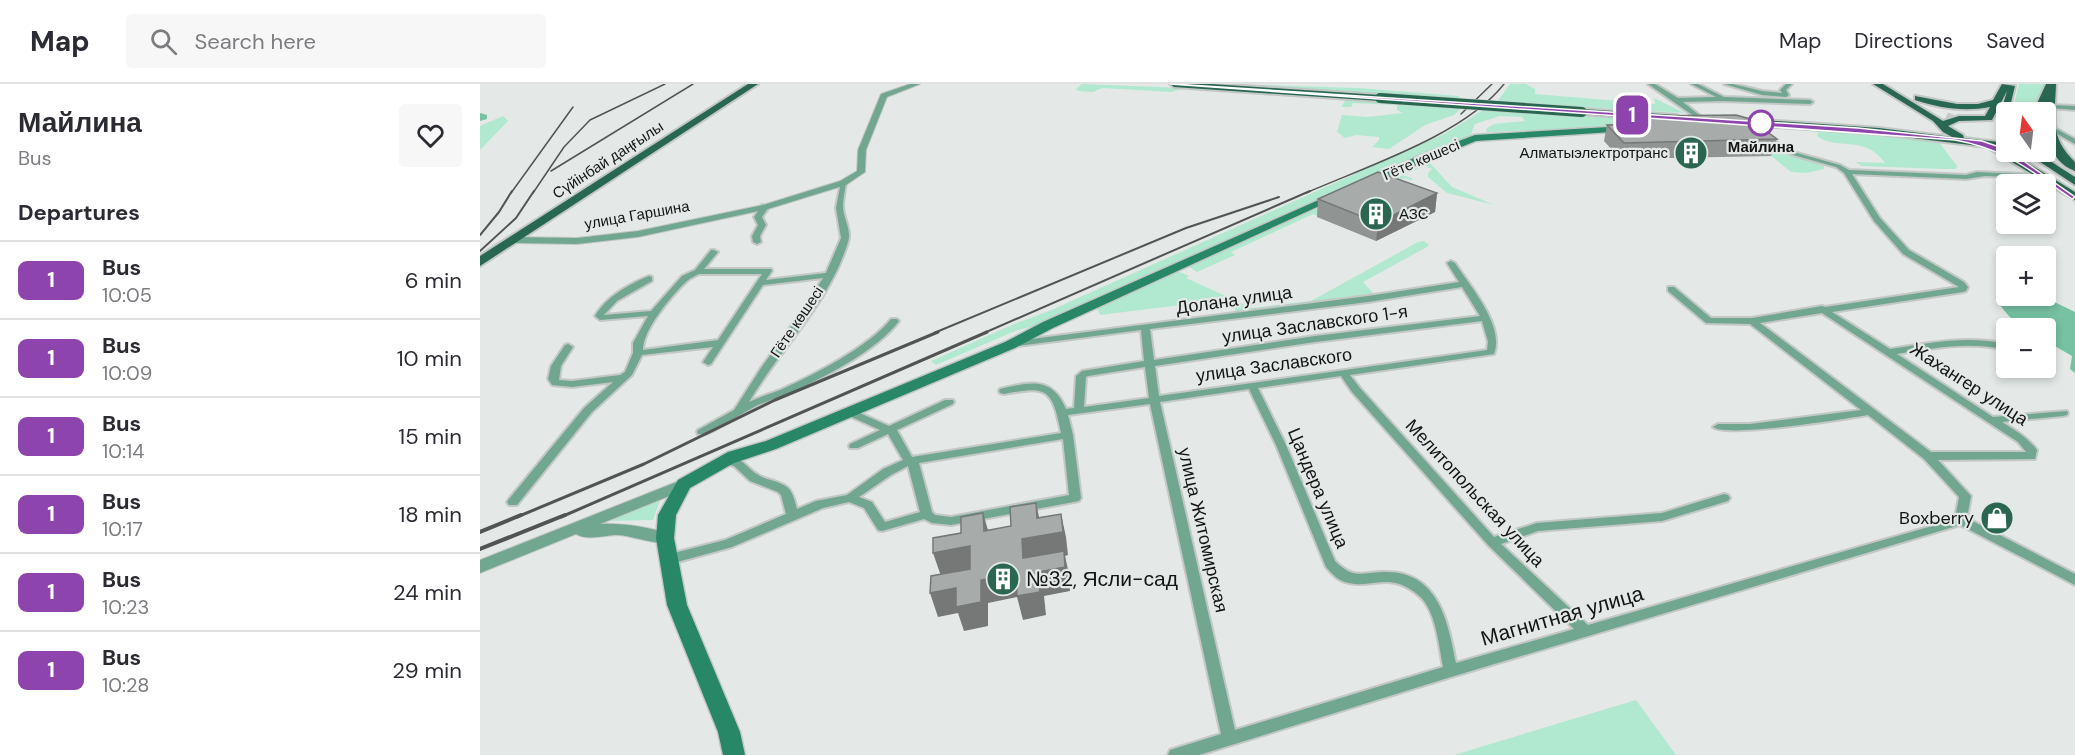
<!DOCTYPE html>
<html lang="en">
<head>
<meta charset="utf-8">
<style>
  :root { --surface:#fff; --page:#f7f7f7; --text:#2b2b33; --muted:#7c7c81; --line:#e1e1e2 }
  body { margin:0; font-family:"DM Sans",sans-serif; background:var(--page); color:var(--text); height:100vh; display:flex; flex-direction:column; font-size:22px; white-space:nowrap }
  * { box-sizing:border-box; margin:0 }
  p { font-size:20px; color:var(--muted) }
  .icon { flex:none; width:33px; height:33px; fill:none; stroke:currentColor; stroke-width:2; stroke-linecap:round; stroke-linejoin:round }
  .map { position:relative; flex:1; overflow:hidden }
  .details { display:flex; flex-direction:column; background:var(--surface); width:480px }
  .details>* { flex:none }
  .badge { padding:0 12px; border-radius:9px; font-size:21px; line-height:39px }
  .needle { width:39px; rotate:346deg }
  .fabs { position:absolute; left:1516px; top:18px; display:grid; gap:12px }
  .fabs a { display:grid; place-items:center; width:60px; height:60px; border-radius:6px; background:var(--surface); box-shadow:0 3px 9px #0003; font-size:30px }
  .map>.badge { position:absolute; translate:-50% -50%; box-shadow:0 0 0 3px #fff }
  h2 { padding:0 18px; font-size:22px; line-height:54px }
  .round { display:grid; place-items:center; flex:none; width:63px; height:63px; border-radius:6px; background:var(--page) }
  .headline { display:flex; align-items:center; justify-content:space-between; height:102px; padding:0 18px }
  h1 { font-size:28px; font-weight:700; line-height:45px }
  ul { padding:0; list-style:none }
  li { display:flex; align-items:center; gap:18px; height:78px; padding:0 18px; border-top:2px solid var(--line) }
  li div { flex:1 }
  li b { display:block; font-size:22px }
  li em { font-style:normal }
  li .badge { min-width:66px; font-weight:700; text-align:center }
  header { display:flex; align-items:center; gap:36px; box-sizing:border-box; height:84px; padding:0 30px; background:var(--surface); border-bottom:2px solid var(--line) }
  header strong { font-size:28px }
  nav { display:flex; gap:33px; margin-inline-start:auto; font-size:21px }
  .search { width:420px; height:54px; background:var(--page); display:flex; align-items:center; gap:15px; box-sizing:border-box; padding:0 21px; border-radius:6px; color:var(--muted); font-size:22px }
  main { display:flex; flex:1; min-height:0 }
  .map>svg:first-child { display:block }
  .green { fill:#b1e8d0 }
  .water { fill:#76c2a3 }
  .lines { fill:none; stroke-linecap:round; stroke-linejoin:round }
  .river { fill:#76c2a3; fill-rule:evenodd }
  .primary-tunnel { stroke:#c5c9c7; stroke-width:10; stroke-dasharray:10 4.5; stroke-linecap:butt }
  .minor-casing { stroke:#c3c7c5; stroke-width:4 }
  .tertiary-casing { stroke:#c3c7c5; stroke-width:2 }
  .secondary-casing { stroke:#c3c7c5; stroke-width:3 }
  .primary-casing { stroke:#c3c7c5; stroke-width:4 }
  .minor { fill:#71a791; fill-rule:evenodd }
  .tertiary { fill:#71a791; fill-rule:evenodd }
  .secondary { fill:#278767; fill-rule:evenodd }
  .primary { fill:#286751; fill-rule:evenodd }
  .rail-far3 { stroke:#515452; stroke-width:1.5 }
  .rail-far2 { stroke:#515452; stroke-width:2 }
  .rail-far1 { stroke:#515452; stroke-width:3 }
  .rail { stroke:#515452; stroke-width:4 }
  .primary-bridge-casing { stroke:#c3c7c5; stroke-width:11; stroke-linecap:butt }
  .primary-bridge { stroke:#286751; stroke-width:10 }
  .wall { fill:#909492 }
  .shaded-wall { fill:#757877 }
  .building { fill:#a7acaa; stroke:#757877; stroke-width:1.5 }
  .line { fill:#8e44ad; stroke:#fff; stroke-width:1.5 }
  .stop-dot { fill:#fff; stroke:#8e44ad; stroke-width:3 }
  .labels { text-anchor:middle; stroke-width:4.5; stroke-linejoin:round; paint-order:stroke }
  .far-stop-label { font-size:15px; font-weight:bold; fill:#131514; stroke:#e4e9e7 }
  .far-poi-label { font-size:15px; fill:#131514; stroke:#e4e9e7; text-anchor:end }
  .far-street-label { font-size:15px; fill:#131514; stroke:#e4e9e7 }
  .street-label { font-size:18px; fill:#131514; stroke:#e4e9e7 }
  .poi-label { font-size:18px; fill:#131514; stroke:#e4e9e7; text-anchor:end }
  .near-poi-label { font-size:21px; fill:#131514; stroke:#e4e9e7; text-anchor:start }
  .near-street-label { font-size:21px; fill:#131514; stroke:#e4e9e7 }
</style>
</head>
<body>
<header>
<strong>Map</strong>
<div class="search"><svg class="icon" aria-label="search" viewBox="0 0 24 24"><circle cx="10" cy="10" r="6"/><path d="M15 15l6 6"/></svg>Search here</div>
<nav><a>Map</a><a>Directions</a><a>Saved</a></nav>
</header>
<main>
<section class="details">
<div class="headline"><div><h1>Майлина</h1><p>Bus</p></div><a class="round"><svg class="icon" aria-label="heart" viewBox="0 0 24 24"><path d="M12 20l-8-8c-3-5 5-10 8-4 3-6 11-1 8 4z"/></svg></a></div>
<h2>Departures</h2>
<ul>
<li><span class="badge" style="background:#8e44ad;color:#fff">1</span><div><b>Bus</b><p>10:05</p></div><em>6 min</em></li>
<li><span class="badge" style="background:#8e44ad;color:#fff">1</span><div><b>Bus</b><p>10:09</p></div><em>10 min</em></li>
<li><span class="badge" style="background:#8e44ad;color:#fff">1</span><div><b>Bus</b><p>10:14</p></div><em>15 min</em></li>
<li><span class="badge" style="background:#8e44ad;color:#fff">1</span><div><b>Bus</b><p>10:17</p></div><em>18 min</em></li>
<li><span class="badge" style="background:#8e44ad;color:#fff">1</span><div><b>Bus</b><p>10:23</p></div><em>24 min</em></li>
<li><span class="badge" style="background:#8e44ad;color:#fff">1</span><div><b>Bus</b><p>10:28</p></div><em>29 min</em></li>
</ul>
</section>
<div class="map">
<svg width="1595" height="671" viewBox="0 0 1595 671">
  <rect width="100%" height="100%" fill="#e4e9e7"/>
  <g class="green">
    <polygon points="602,0 704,4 692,8 622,4 613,8 598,7 596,5"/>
    <polygon points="749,0 878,4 979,12 978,16"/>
    <polygon points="1030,0 1046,0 1055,5 1055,10 1175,20 1174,14 1205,29 1017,18"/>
    <polygon points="1539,0 1565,0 1554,28 1532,28"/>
    <polygon points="867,14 983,22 974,31 945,41 909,65 892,63 899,56 899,53 876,51 865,54 857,48 862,31 887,33 923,29 917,26 917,21 873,19 871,23 861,23"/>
    <polygon points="1005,25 1193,37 1154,42 1007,48 1006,45 1014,40 1045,37 1042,33 1020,32 995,40 990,53 561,240 535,247 456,281 451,277 534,240 569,227 964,50"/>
    <polygon points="23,32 28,37 0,66 0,42"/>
    <path d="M1339,47l119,10 19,25 -1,3h-12l-83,-3 -5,-4 29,1c-20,-29 -49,-12 -68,-27z"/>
    <path d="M1264,50c15,0 26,11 39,17 13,6 28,9 41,15v3l-18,4 -15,-1z"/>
    <polygon points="949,78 972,103 1014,121 967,109 948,93 948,89 952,85 945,82 923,91 933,95 931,96 924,94 838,132 833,130 751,168 755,171 717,188 708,182 904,95 911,97"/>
    <polygon points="944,157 949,161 947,163 883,198 894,210 884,217 773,232 759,231 753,223 737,225 733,217 620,231 617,224 697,187 709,192 706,194 772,224 831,217 938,158"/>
    <polygon points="182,411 173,436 127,437"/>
    <polygon points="1156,616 1196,671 974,671"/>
  </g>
  <path class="water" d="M1540,212h22l33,16v61l-5,-4 2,-13 -26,-15v-13c-27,0 -33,-5 -49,-27z"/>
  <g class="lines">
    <polygon class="river" points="0,29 7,31 7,35 0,37"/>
    <polyline class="primary-tunnel" points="1466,33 1478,38"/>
    <g class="minor-casing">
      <g id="minor">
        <polygon points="1168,0 1175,0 1198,14 1236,13 1211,0 1218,0 1244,13 1330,16 1333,18 1330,20 1243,17 1203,18 1223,34 1224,35 1221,37"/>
        <polygon points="1244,0 1253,0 1282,7 1302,9 1300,6 1306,0 1312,0 1306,6 1309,11 1306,13 1282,11"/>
        <polygon points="1572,21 1595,22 1595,26 1570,24 1570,22"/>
        <polygon points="1567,42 1571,42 1595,55 1595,60 1567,44"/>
        <path d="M1282,53h4l31,16 43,12 9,5 117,5 11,-3 68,3v2l-2,1 -58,-2 -19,3 -114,-5 28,44 29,32 55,32 4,5 -2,4 -3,1 -131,20 58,37c39,-6 77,-14 117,-5v6c-37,-9 -73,-2 -110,4l96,63 74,-6 1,2 -1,2 -4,1 -61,6c13,8 26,16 35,28l-2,9 -97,1 33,36 -4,22 108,56v11l-115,-60 -509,152 -252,78h-31l2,-5 51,-16 -71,-330 -82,11 5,20 8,63 -2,3 -128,24 -19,-2 -8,-4 -42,12 -4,-1 -14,-22 -15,-6 -26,6 -91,39 -62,17 -4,-2 -2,-3 2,-3 4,-2 55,-14 61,-26 -5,-19 -3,-3 -28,-11 -16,-15 -12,-3 -2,-3 2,-3c20,-3 24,12 38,19 8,4 19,5 27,11 6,5 8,15 10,22l19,-8 31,-6 36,-26 20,-9 -15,-26 -30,14h-8l-1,-2 1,-2 30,-14 -35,-16 -1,-2 1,-2h8l36,16 56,-26h8l1,2 -1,2 -56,26 15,27 149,-24c-9,-45 -14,-47 -57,-39l-4,-1 -1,-2 1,-2c30,-7 52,-13 66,20l8,-1 2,-32 6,-5 62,-10 -3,-31 -130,17 -5,-3 2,-2 360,-46 91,-14 -12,-19 4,-2 4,2c15,23 50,63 39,91l-144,21 10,13 134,149 43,-14 125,-10 62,-19 4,1 2,3 -2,3 -66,20 -124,10 -37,13 87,81 351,-101 16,-6 4,-21 -35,-38 -56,-44c-24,4 -142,23 -155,12l5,-3h32l111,-14 -111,-86 -44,-1 -38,-32v-4h6l37,31h41l70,-12 3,1 134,-20 -56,-33 -29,-33 -30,-48 -8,-6 -43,-12 -31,-16zM982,203l18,29 -165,20 -161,24 -4,-31 218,-27zM1342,229l196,129 8,10h-95l-171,-129zM1002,237l6,21 -1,8 -328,46 -4,-30 160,-24zM665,283l4,31 -65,9 2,-30 2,-1zM861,292l11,16 136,153 86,84 -118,34c-8,-42 -18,-94 -74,-91 -22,1 -29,7 -47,-11l-49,-116 -28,-57zM769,305l27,56 50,122c6,7 12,14 23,16 21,5 37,-8 59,5 7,4 14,9 18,16 11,17 13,43 17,63l-208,63 -75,-328zM583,355l6,56 -118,22 -16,-2 -3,-3 -13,-49zM428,382l12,46 -35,10 -13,-20 -13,-5 32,-22z"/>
        <path d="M361,98l5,1c-1,7 -3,15 -3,23 0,12 9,24 5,36 -18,60 -68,107 -99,160 10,-5 21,-8 31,-12 32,-14 90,-44 111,-71h6l2,2c-21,29 -78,58 -111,73 -10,4 -20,7 -30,11 -18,9 -34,21 -52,29h-8l-1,-2 1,-2 36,-20 27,-42 44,-61 18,-29 -60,7 -52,79 -3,1 -5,-3 10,-15 -71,8 -10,20 -40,37 -75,93h-8l-2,-3 2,-3 75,-91 29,-26 -41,5 -20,-2 -4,-6 3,-13 14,-21 3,-1 5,3 -12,19 -2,14 13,1 48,-6 5,-3 8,-19v-10l15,-27 -48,4 -5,-4c11,-19 34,-32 54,-40l3,1v4l-35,20 -13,14 47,-4 31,-35 13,-6 16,-20h3l4,2 -14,17h67l1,2 -6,9 60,-7 15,-35 -5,-30zM219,190h63l-44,66 -75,10c0,-21 29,-55 44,-69 3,-3 8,-5 12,-7z"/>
        <polygon points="282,121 289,123 282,133 286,141 280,152 281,158 277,160 273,158 272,152 278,141 274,133"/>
      </g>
    </g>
    <g class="tertiary-casing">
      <g id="tertiary">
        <polygon points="430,0 440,0 407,13 386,66 385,88 366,101 288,125 158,153 97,160 33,159 28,156 33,153 97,154 158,147 283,121 360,97 377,87 378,66 401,10"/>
        <path d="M204,395l5,1 2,4 -2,4 -89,36c24,-1 47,3 71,10l2,4 -2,4c-12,4 -38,-6 -53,-7 -12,0 -32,6 -42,-1l-96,39v-13z"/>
      </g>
    </g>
    <g class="secondary-casing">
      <g id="secondary">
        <polygon points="1145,42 1148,43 1148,47 996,57 890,100 882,98 936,73 995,51"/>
        <polygon points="850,111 859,113 573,244 535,264 296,365 254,379 210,404 196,431 194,454 207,521 260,648 265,671 243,671 238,648 187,521 176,454 178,431 198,396 248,368 286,357 525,258 563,238"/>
      </g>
    </g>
    <g class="primary-casing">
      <g id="primary">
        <polygon points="268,0 278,0 0,182 0,172"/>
        <polygon points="690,0 732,0 900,11 904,14 900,17 694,3"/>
        <path d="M1393,0h10l60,37 16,-5h26l5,-9c-26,5 -51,1 -75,-7v-4l42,8h21l15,-4 9,-16 13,2 -9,37 -8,-2 9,-30 -15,29 -33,1 -11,5 15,9 1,3 43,5v6h-2l70,43v8l-88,-53 -108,-13 -146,-10 -5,-3 5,-3 146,10 73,9 -9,-5 -10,-11z"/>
        <path d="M1566,0h10c-1,33 -7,53 19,78v9c-28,-10 -31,-45 -28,-69l-5,10h-9z"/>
        <polygon points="1102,25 1197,31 1202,34 1197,37 1099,30 1097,28"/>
        <polygon points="1545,68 1556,68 1595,93 1595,101"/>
      </g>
    </g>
    <use href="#minor" class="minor"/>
    <use href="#tertiary" class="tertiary"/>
    <use href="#secondary" class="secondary"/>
    <use href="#primary" class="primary"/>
    <g class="rail-far3">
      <polyline points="981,30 1012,0"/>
      <polyline points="71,87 213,0"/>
      <polyline points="31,109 93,23"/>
      <polyline points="53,109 84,63 110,36 185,0"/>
      <path d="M826,109c61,-27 158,-58 198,-109"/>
    </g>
    <g class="rail-far2">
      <polyline points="0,151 19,128 32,107"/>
      <polyline points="0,167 36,134 54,107"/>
      <polyline points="454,249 706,144 799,113"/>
      <polyline points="504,249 830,107"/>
    </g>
    <g class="rail-far1">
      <polyline points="37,433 164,380 295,316 458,248"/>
      <polyline points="81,433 507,248"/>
    </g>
    <g class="rail">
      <polyline points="0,448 41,431"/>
      <polyline points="0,465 85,431"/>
    </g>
    <g class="primary-bridge-casing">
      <polyline id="primary-bridge" points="900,14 1102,28"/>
    </g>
    <use href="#primary-bridge" class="primary-bridge"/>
  </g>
  <g class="wall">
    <polygon points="1160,32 1297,55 1291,72 1140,75 1124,57 1127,41 1158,40"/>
    <polygon points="957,109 955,128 896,157 837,133 838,115"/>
  </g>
  <g class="shaded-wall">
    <polygon points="957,109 955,128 896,157 898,139"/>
    <polygon points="556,419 561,442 581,430 586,453 588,471 585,472 589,490 590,507 564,512 566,531 543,536 537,513 508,519 508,542 484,547 478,529 458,533 450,509 501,496 542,455 557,434"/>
    <polygon points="503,429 510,453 504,447"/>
    <polygon points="490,462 497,485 461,492 453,469"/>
  </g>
  <g class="building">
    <polygon points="1256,31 1270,35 1297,55 1144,59 1127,41 1168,40 1160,32"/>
    <polygon points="898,88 957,109 898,139 838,115"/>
    <polygon points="556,419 557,434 581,430 583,448 542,455 543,474 584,467 585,483 558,488 560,508 537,512 536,489 501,496 501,518 476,523 476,504 450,509 451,492 490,485 490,462 453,469 453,454 481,449 481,433 503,429 504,447 531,442 530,423"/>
  </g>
  <path class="line" d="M690,0h3l685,44 124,13 26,9 67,47 -3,2c-41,-28 -66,-50 -117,-59z"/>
  <defs>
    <g id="building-disc" transform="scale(1.725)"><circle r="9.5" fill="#2a6650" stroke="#e4e9e7"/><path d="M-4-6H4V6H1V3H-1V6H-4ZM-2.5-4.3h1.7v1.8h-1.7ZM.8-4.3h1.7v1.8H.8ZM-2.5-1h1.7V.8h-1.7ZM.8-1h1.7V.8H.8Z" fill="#fff"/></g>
    <g id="shop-disc" transform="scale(1.725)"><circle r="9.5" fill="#2a6650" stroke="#e4e9e7"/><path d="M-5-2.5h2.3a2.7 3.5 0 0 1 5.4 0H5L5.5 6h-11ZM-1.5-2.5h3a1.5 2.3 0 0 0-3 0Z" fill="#fff"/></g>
  </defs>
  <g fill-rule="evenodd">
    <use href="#building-disc" x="1211" y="69"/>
    <use href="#building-disc" x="896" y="130"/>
    <use href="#shop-disc" x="1517" y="434"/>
    <use href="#building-disc" x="523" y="495"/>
  </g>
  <circle class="stop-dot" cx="1281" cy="39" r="12"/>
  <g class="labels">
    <g class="far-stop-label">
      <text x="1281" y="68">Майлина</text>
    </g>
    <g class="far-poi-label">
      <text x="1188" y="74">Алматыэлектротранс</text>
      <text x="919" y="135" text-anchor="start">АЗС</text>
    </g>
    <g class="far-street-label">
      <text transform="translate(128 76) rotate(-33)" y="5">Сүйінбай даңғылы</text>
      <text transform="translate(941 76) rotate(-23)" y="5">Гёте көшесі</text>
      <text transform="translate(157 131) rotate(-10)" y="5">улица Гаршина</text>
      <text transform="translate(317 238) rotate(-56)" y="5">Гёте көшесі</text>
    </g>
    <g class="street-label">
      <text transform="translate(754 216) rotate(-8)" y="6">Долана улица</text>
      <text transform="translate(835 240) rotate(-8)" y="6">улица Заславского 1-я</text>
      <text transform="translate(794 281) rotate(-8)" y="6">улица Заславского</text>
      <text transform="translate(1489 300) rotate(33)" y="6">Жахангер улица</text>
      <text transform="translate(838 404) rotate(67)" y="6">Цандера улица</text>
      <text transform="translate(995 409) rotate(47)" y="6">Мелитопольская улица</text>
      <text transform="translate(723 446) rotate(77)" y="6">улица Житомирская</text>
    </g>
    <g class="poi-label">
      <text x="1494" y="440">Boxberry</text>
    </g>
    <g class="near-poi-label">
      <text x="546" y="502">№32, Ясли-сад</text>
    </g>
    <g class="near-street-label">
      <text transform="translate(1082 532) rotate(-16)" y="7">Магнитная улица</text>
    </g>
  </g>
</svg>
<div class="fabs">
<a><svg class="needle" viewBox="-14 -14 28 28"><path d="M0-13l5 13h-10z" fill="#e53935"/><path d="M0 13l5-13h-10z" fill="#7c7c81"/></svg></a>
<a><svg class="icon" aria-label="layers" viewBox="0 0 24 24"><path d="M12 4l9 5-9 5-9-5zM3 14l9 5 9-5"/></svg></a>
<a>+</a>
<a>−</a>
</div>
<b class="badge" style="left:1152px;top:31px;background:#8e44ad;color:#fff">1</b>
</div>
</main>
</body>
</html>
